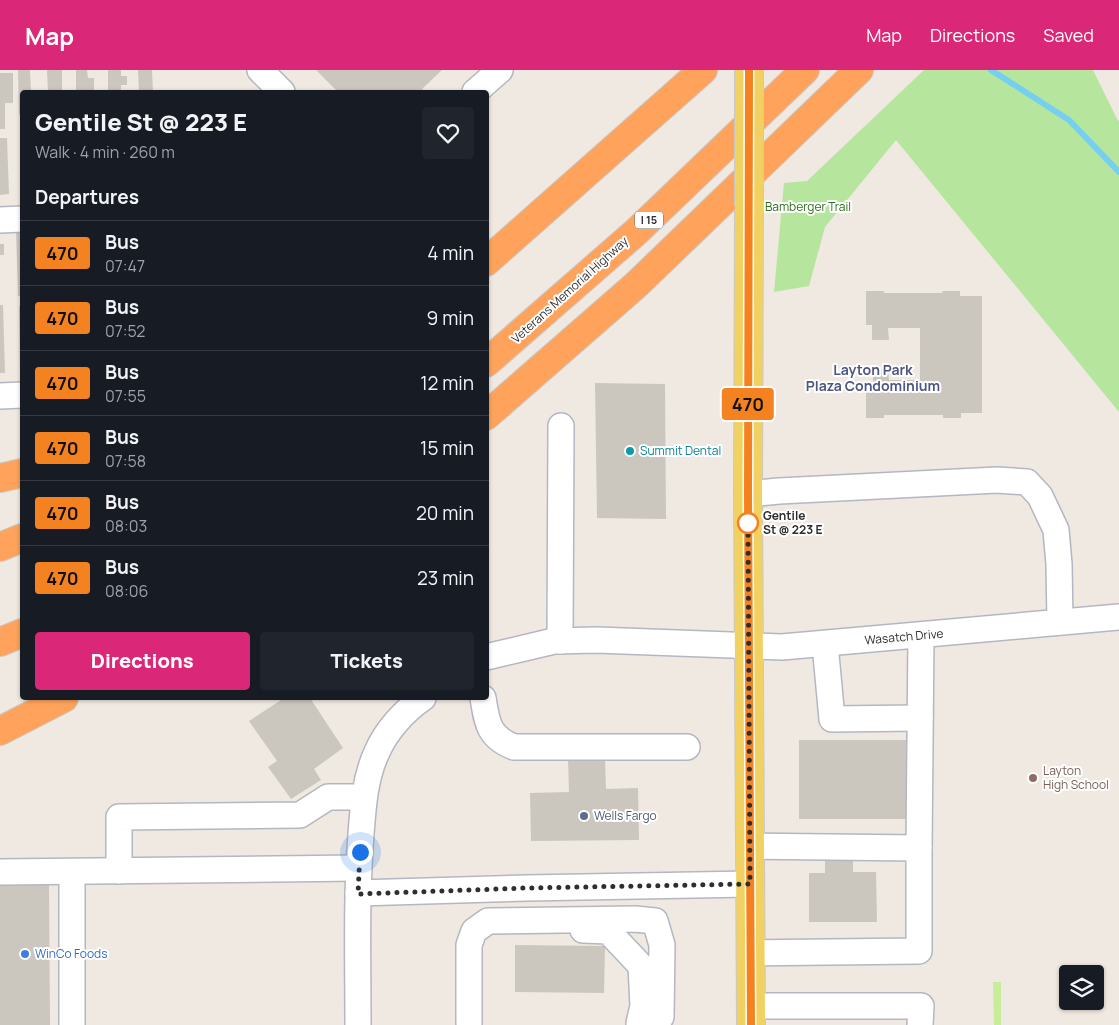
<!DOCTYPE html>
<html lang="en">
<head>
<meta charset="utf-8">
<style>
  :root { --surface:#171b24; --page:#20242c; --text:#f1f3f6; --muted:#9ea1a6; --line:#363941; --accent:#db2777 }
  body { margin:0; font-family:Manrope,sans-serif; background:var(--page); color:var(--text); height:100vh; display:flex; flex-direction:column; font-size:19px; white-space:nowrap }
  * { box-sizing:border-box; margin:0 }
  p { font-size:16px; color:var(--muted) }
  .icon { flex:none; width:28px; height:28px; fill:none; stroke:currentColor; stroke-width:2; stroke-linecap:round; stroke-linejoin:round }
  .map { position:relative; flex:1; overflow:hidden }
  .drawer { position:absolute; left:20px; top:20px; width:469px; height:610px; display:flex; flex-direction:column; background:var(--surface); border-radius:5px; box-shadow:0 1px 4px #0004 }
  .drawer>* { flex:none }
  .badge { padding:0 10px; border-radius:4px; font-size:18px; line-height:32px }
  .fabs { position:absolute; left:1059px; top:895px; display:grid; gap:10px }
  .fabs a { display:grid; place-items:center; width:45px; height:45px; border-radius:5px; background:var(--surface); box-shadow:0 1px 4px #0004; font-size:25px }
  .you { position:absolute; width:25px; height:25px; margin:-12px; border:4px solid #fff; border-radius:50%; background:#1a73e8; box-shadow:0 0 0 8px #1a73e833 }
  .map>.badge { position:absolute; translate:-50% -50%; box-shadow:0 0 0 2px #fff }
  h2 { padding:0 15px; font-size:19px; line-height:45px }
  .round { display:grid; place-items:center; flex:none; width:52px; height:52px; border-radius:5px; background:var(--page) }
  .summary { display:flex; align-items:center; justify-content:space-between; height:85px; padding:0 15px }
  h1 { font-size:24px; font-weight:800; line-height:38px }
  .cta { display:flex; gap:10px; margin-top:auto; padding:10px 15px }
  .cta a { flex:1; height:58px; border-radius:5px; background:var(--accent); color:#fff; font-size:20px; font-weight:800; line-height:58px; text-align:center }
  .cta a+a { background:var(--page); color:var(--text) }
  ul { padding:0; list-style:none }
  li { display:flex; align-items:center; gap:15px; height:65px; padding:0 15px; border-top:1px solid var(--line) }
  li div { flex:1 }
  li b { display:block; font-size:19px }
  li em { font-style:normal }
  li .badge { min-width:55px; font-weight:700; text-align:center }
  header { display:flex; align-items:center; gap:30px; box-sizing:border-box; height:70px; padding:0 25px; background:var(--accent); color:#fff }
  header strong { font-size:24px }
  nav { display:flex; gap:28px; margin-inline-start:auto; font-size:18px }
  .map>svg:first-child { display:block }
  .green { fill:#b6e59e }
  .pitch { fill:#c9ec9a }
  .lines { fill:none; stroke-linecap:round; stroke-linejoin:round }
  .stream { stroke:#75cff0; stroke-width:6 }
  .building { fill:#cbc7bf }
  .minor-casing { stroke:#b4b7c1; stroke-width:28 }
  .major-casing { stroke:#c9c9c9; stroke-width:30 }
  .highway-casing { stroke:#c9c9c9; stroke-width:30 }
  .minor { stroke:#fff; stroke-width:25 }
  .major { stroke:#f2d163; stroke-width:28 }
  .highway { stroke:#ffa35c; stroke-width:28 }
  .major-bridge-casing { stroke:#c9c9c9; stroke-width:30; stroke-linecap:butt }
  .major-bridge { stroke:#f2d163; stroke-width:28 }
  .line-casing { stroke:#fff; stroke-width:11 }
  .line { stroke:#f58220; stroke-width:8 }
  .walk { stroke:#2e2e2e; stroke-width:5; stroke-dasharray:0 9 }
  .culture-dot { fill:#0f9aa8; stroke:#fff; stroke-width:2 }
  .stop-dot { fill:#fff; stroke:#f58220; stroke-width:2.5 }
  .education-dot { fill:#8d6e63; stroke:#fff; stroke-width:2 }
  .service-dot { fill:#5c6f8a; stroke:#fff; stroke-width:2 }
  .shop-dot { fill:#3f7fe0; stroke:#fff; stroke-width:2 }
  .labels { text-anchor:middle; stroke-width:4; stroke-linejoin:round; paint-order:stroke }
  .shield { fill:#fff; stroke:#6d6d6d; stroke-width:1 }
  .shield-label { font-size:11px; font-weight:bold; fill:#2e2e2e }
  .park-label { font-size:12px; fill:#2c6e1b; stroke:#fff }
  .street-label { font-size:12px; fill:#2e2e2e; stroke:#fff }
  .culture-label { font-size:12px; fill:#0d838f; stroke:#fff; text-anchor:start }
  .stop-label { font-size:12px; font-weight:bold; fill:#2e2e2e; stroke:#fff; text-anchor:start }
  .education-label { font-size:12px; fill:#785e54; stroke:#fff; text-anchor:start }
  .service-label { font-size:12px; fill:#4e5e75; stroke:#fff; text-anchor:start }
  .shop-label { font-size:12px; fill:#366cbe; stroke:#fff; text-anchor:start }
  .neighbourhood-label { font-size:14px; font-weight:bold; fill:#4d5680; stroke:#fff }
</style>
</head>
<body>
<header>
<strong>Map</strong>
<nav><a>Map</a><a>Directions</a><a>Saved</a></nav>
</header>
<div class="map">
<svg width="1119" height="955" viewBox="0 0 1119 955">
  <rect width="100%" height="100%" fill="#efe9e1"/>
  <polygon class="green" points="924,0 1093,0 1117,49 1119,51 1119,342 896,70 825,157 809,216 774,222 784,113 807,111"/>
  <polygon class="pitch" points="993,912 1001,912 1001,955 994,955"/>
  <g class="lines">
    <polyline class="stream" points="991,0 1069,50 1119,102"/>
  </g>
  <g class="building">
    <polygon points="18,0 30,0 31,22 22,22 22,45 19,45"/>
    <polygon points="47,0 62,0 62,22 48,22"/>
    <polygon points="76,0 87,0 88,8 94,8 94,22 76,22"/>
    <polygon points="108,0 121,0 121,6 127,6 127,15 121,15 121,22 108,22"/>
    <polygon points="138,0 152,0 153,22 139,22"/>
    <polygon points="316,0 442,0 422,19 426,22 338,22"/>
    <polygon points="0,3 13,3 13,33 5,33 5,59 0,59"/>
    <polygon points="0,68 7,68 9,124 0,125"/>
    <polygon points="16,160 22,160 22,226 18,226"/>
    <rect x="0" y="174" width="4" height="11"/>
    <polygon points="866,221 884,221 884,223 942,223 943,221 960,221 960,226 982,226 982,343 961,343 961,348 943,348 943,345 884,345 884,348 866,348 866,314 873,314 873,300 888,299 889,310 920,310 920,258 888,258 889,270 872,270 872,255 866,255"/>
    <polygon points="0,235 3,235 5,303 0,303"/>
    <polygon points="19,236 22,236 22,300 20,300"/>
    <polygon points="595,313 665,314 666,449 597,448"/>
    <polygon points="284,628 310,628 343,678 314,699 321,710 291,729 268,697 277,691 249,651"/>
    <polygon points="799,670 915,670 914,749 799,749"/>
    <polygon points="568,689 605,689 606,719 638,718 639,770 531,771 530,723 569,722"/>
    <polygon points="825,789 853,789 853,802 876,802 877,852 809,852 809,803 825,803"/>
    <polygon points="49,812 50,955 0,955 0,813"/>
    <polygon points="515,875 605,876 604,923 515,922"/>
  </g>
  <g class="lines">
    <g class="minor-casing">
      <g id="minor">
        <polyline points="260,0 282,22"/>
        <polyline points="475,22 500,0"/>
        <polyline points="0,150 22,149"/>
        <polyline points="0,326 22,325"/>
        <polyline points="748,424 779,421 997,410 1027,412 1040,426 1056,460 1059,494 1060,552"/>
        <polyline points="560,571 561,356"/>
        <polyline points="825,574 832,649 920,648"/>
        <polyline points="486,587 554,571 597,570 782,577 1119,547"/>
        <path d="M483,628c4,24 5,39 31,49h173"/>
        <polyline points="750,776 919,778 919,881 751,883"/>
        <polyline points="919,778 921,566"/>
        <polyline points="119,801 119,747 300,745 328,727 364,727"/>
        <polyline points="0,802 358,798"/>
        <polyline points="72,802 72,955"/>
        <polyline points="358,823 526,818 750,814"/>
        <polyline points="583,860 608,861 641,896 643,936 639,953"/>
        <polyline points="751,936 921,936 920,955"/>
        <polyline points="469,953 469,875 474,861 488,851 635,849 655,851 662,875 661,947 654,955"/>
        <path d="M358,955c0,-64 -2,-127 3,-191 2,-27 4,-57 16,-82 9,-21 27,-41 46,-54"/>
      </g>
    </g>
    <g class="major-casing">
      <polyline id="major" points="749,136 748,424 751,955"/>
    </g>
    <g class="highway-casing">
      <g id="highway">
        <polyline points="486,192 703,0"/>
        <polyline points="486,293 636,162 805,0"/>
        <polyline points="486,346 636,215 859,0"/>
        <polyline points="0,408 22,403"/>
        <polyline points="0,477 22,468"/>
        <polyline points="0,572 22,563"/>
        <polyline points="0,661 64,628"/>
      </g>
    </g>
    <use href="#minor" class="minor"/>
    <use href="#major" class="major"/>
    <use href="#highway" class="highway"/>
    <g class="major-bridge-casing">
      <polyline id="major-bridge" points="749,0 749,136"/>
    </g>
    <use href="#major-bridge" class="major-bridge"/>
  </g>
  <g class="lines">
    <g class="line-casing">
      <polyline id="line" points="749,0 748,424 751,955"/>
    </g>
    <use href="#line" class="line"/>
    <polyline class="walk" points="360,782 358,824 526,818 750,814 748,453"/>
  </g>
  <circle class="culture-dot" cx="630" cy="381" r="5"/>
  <circle class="stop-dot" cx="748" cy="453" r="10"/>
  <circle class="education-dot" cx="1033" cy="708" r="5"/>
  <circle class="service-dot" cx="584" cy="746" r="5"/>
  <circle class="shop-dot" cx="25" cy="884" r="5"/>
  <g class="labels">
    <rect class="shield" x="635" y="141.5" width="28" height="17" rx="4"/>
    <g class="shield-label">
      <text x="649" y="154">I 15</text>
    </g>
    <g class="park-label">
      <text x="808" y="141">Bamberger Trail</text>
    </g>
    <g class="street-label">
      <text transform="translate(570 220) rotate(-42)" y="4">Veterans Memorial Highway</text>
      <text transform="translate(904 567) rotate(-5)" y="4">Wasatch Drive</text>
    </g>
    <g class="culture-label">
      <text x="640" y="385">Summit Dental</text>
    </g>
    <g class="stop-label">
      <text x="763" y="450">Gentile<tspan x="763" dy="14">St @ 223 E</tspan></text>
    </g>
    <g class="education-label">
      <text x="1043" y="705">Layton<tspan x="1043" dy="14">High School</tspan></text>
    </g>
    <g class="service-label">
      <text x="594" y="750">Wells Fargo</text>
    </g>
    <g class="shop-label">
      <text x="35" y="888">WinCo Foods</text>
    </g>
    <g class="neighbourhood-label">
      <text x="873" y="305">Layton Park<tspan x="873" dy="16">Plaza Condominium</tspan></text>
    </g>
  </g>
</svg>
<div class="fabs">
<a><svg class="icon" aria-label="layers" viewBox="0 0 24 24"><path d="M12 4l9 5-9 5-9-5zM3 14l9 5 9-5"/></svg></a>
</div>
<div class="you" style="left:360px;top:782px"></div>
<b class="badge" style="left:748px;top:334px;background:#f58220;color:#111">470</b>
<section class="drawer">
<div class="summary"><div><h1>Gentile St @ 223 E</h1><p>Walk · 4 min · 260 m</p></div><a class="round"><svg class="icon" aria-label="heart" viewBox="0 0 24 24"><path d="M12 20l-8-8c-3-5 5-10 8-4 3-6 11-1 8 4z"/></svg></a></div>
<h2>Departures</h2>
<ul>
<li><span class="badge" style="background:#f58220;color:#111">470</span><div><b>Bus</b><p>07:47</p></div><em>4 min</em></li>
<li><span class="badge" style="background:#f58220;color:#111">470</span><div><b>Bus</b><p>07:52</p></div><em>9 min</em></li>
<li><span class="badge" style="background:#f58220;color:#111">470</span><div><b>Bus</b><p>07:55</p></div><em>12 min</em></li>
<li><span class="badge" style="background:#f58220;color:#111">470</span><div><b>Bus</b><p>07:58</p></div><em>15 min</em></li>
<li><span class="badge" style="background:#f58220;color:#111">470</span><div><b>Bus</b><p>08:03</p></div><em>20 min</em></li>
<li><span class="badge" style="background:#f58220;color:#111">470</span><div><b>Bus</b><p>08:06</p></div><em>23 min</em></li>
</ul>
<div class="cta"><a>Directions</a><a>Tickets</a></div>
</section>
</div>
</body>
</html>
